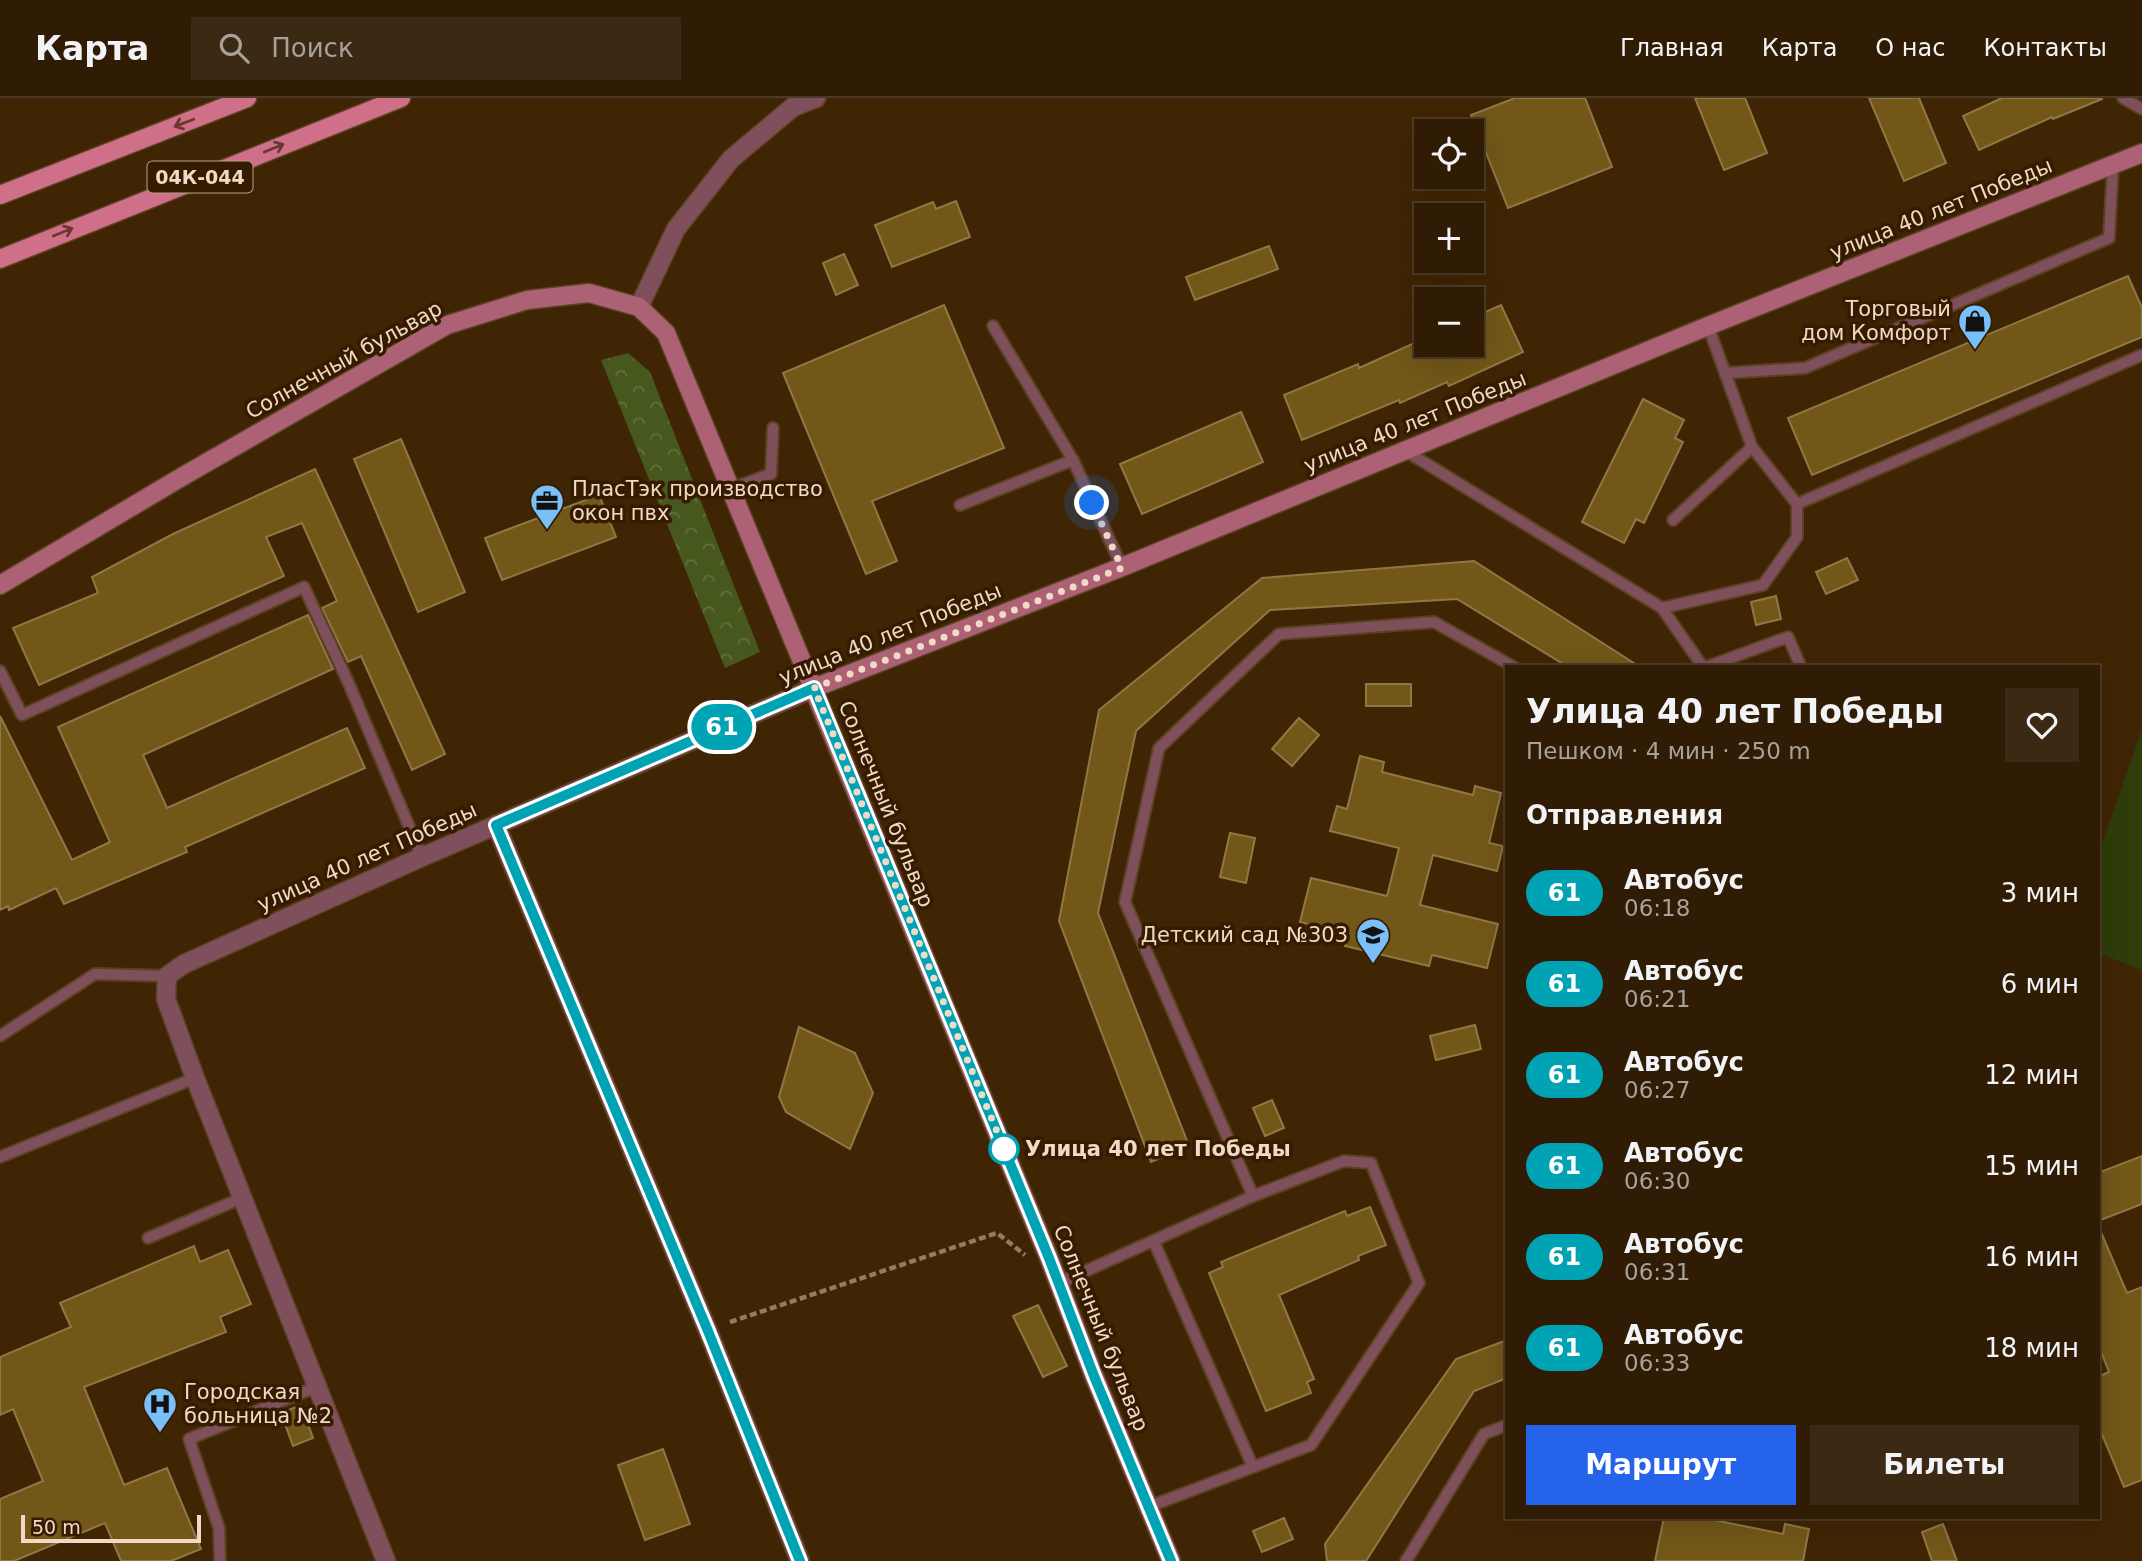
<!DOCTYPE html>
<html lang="ru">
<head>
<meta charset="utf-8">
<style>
  :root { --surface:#301c04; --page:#3c2913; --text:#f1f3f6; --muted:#a8a19a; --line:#4b3a26; --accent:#2563eb }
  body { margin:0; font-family:"DejaVu Sans",sans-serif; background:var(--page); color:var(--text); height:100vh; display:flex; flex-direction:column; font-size:26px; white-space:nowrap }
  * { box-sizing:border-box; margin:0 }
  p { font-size:23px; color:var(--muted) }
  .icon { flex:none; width:38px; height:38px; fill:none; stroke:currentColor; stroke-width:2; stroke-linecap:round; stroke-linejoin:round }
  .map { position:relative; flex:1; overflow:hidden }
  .panel { position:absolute; left:1505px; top:567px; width:595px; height:854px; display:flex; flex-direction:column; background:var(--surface); border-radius:0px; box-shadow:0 7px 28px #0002,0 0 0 2px var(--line) }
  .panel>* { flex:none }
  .badge { padding:0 14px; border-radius:23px; font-size:24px; line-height:46px }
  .buttons { position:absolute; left:1414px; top:21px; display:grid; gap:14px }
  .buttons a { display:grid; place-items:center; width:70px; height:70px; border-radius:0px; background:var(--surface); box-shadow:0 7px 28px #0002,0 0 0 2px var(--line); font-size:35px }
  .scale { position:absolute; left:21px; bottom:18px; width:180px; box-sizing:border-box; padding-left:7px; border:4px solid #f0d9c5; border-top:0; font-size:19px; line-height:24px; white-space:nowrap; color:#f0d9c5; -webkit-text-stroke:5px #351b00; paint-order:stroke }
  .you { position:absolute; width:35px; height:35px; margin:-18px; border:5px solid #fff; border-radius:50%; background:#1a73e8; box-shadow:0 0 0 10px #1a73e833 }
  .map>.badge { position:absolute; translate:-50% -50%; box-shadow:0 0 0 4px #fff }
  h2 { padding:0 21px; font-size:26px; line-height:63px }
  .round { display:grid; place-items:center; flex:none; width:74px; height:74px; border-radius:0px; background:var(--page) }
  .head { display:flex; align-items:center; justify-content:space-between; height:119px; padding:0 21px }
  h1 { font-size:33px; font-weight:700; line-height:52px }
  .button { display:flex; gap:14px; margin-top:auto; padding:14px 21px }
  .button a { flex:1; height:80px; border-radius:0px; background:var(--accent); color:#fff; font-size:28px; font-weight:700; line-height:80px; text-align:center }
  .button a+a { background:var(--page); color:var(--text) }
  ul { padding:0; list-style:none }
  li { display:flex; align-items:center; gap:21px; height:91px; padding:0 21px }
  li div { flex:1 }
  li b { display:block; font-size:26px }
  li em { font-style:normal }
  li .badge { min-width:77px; font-weight:700; text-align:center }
  header { display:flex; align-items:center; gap:42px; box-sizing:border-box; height:98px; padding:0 35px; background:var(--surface); border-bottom:2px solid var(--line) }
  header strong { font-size:33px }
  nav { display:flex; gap:38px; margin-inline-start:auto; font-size:24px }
  .search { width:490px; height:63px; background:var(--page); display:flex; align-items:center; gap:18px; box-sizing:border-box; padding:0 24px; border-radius:0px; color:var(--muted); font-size:26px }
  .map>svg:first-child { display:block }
  .forest { fill:url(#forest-crowns) }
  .pitch { fill:#2e3d09 }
  .building { fill:#725719; stroke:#907845; stroke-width:2 }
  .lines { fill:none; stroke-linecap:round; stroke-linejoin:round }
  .lane-casing { stroke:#5c4224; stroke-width:14 }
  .street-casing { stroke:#5c4224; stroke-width:21 }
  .secondary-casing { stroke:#5c4224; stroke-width:21 }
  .primary-casing { stroke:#5c4224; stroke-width:21 }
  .path { stroke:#957c61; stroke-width:4.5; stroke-dasharray:7 3.5; stroke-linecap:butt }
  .lane { stroke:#7f505b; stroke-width:10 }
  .street { stroke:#7f505b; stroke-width:18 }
  .secondary { stroke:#ac6274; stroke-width:18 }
  .primary { stroke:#cf6f88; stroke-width:18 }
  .oneway { stroke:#6b3830 }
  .line-casing { stroke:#fff; stroke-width:16 }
  .line { stroke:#00a3b4; stroke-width:10 }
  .walk { stroke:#f0d9c5; stroke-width:7; stroke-dasharray:0 12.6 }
  .stop-dot { fill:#fff; stroke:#00a3b4; stroke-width:3.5 }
  .labels { text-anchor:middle; stroke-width:7; stroke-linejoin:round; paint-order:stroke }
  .shield { fill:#351b00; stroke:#b8a08a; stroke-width:2 }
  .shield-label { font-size:19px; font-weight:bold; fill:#f0d9c5 }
  .street-label { font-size:21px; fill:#f0d9c5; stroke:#351b00 }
  .poi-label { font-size:21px; fill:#f0d9c5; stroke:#351b00; text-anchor:end }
  .stop-label { font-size:21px; font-weight:bold; fill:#f0d9c5; stroke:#351b00; text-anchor:start }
</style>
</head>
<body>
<header>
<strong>Карта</strong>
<div class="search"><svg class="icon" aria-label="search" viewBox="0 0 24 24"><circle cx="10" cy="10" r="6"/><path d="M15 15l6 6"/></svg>Поиск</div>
<nav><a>Главная</a><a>Карта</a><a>О нас</a><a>Контакты</a></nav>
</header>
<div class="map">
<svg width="2142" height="1463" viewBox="0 0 2142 1463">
  <defs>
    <pattern id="forest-crowns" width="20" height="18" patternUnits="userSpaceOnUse" patternTransform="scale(1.75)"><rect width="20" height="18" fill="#47581f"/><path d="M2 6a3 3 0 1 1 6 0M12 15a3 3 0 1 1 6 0" fill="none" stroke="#626f3e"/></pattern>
  </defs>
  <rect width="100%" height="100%" fill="#402505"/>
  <polygon class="forest" points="628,255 650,274 760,554 725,570 601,262"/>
  <polygon class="pitch" points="2142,631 2142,872 2098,855 2098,757"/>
  <g class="building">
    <polygon points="1515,0 1585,0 1612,69 1508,110 1471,17"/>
    <polygon points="1695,0 1745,0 1767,55 1724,72"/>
    <polygon points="1869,0 1919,0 1946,65 1904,83"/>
    <polygon points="2002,0 2102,0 2102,1 2053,21 2052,19 1979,52 1963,18"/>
    <polygon points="956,103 970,139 892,169 875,127 933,104 936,111"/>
    <polygon points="1269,148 1278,171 1195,202 1186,179"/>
    <polygon points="844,156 858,187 836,197 823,165"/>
    <polygon points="2128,178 2142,210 2142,239 1812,377 1788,320"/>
    <polygon points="944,207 1004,350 872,403 897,463 866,476 783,275"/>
    <polygon points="1501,207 1523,254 1449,288 1447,284 1400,305 1399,302 1302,342 1284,297 1358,266 1359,270 1421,242 1423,247 1472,247 1472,220"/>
    <polygon points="1643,301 1684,322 1675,340 1683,344 1644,425 1636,421 1624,445 1582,424"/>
    <polygon points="1241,314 1263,364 1142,416 1120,366"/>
    <polygon points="401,341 465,494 418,514 354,361"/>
    <polygon points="315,371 445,656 412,672 361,558 348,564 322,510 337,503 302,425 266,439 284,478 39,587 13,530 98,495 92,479 173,436"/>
    <polygon points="599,397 616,439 502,482 485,440"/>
    <polygon points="1847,460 1858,482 1826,496 1816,474"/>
    <polygon points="1474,463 1640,569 1568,569 1457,501 1270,512 1136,633 1098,815 1189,1048 1151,1064 1059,823 1099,612 1262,480"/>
    <polygon points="1776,498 1781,521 1756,527 1751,504"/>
    <polygon points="308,517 333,571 143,657 167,710 347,630 365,670 185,749 187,754 64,806 56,790 9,812 8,808 0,812 0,618 72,762 110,744 58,629"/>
    <rect x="1366" y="586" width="45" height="22"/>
    <polygon points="1299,620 1319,637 1292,668 1272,651"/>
    <polygon points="1360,658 1384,664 1382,674 1473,697 1475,688 1501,695 1489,745 1503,748 1497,773 1433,757 1420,807 1498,826 1487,870 1432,857 1429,868 1345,848 1348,836 1300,824 1311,780 1387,798 1399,750 1330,733 1337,708 1347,711"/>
    <polygon points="1230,735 1255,740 1246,785 1220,779"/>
    <polygon points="1475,927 1481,951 1436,962 1430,938"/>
    <polygon points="799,929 855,955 873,995 850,1051 786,1014 779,999"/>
    <polygon points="1272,1002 1284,1030 1265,1038 1253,1010"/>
    <polygon points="2142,1058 2142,1106 2098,1123 2098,1075"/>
    <polygon points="1370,1109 1386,1147 1358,1158 1359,1162 1279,1197 1314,1281 1307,1284 1311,1295 1266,1313 1209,1175 1223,1169 1221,1164 1284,1138 1345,1113 1347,1118"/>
    <polygon points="2098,1127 2127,1195 2142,1189 2142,1382 2124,1389 2098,1327 2098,1279 2109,1274 2098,1246"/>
    <polygon points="194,1148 200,1164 228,1152 251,1206 220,1219 226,1234 84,1289 124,1387 167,1370 201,1451 171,1463 121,1463 105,1425 14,1463 0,1463 0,1401 43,1383 13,1311 0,1317 0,1259 71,1229 60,1205"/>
    <polygon points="1038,1207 1067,1268 1043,1279 1013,1218"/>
    <polygon points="1507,1242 1507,1280 1474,1293 1366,1463 1327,1463 1325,1446 1456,1261"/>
    <polygon points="301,1307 313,1340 293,1348 281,1315"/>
    <polygon points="663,1351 690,1426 645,1442 618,1367"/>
    <polygon points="1664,1419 1699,1419 1783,1436 1785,1426 1809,1431 1803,1463 1655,1463"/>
    <polygon points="1284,1420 1293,1441 1262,1454 1253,1433"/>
    <polygon points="1943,1426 1957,1463 1932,1463 1922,1434"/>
  </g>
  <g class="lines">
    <g class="lane-casing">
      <g id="lane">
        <polyline points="2123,0 2142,11"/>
        <polyline points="993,228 1073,362 1122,469"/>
        <polyline points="1726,275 1805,270 2109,140 2113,67"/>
        <polyline points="1404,352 1662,510 1763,487 1797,439 1797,406 1752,349 1708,228"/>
        <polyline points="730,391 771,376 773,330"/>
        <polyline points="1797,406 2142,257"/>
        <polyline points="960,407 1073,362"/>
        <polyline points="1673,422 1752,349"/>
        <polyline points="1662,510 1703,569"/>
        <polyline points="1706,569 1788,539 1801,569"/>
        <polyline points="0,573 22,617 304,489 349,586 422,759"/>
        <polyline points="0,938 95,876 167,878"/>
        <polyline points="0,1059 195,980"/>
        <polyline points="1253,1098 1125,804 1159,650 1279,536 1434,524 1514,569"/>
        <polyline points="148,1140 242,1100"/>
        <polyline points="1154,1144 1253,1369"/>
        <polyline points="1059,1185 1253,1098 1344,1063 1371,1065 1419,1185 1311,1347 1148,1409"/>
        <polyline points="220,1463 219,1430 189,1341 316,1289"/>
        <polyline points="1406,1463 1484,1336 1507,1327"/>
      </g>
    </g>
    <g class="street-casing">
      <g id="street">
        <polyline points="639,209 676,131 731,61 793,9 816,0"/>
        <polyline points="496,727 708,1233 800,1463"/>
        <polyline points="386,1463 195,980 166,901 167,878 184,866 422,759 814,590"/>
      </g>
    </g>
    <g class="secondary-casing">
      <g id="secondary">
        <polyline points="0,487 185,377 447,227 527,202 589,195 639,209 666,235 1049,1160 1094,1278 1171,1463"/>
        <polyline points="814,590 1122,469 1708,228 2142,55"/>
      </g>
    </g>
    <g class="primary-casing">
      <g id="primary">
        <polyline points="0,97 247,0"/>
        <polyline points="0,161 401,0"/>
      </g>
    </g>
    <polyline class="path" points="730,1224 997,1135 1025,1157"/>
    <use href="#lane" class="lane"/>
    <use href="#street" class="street"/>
    <use href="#secondary" class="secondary"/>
    <use href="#primary" class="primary"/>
  </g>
  <defs><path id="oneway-shaft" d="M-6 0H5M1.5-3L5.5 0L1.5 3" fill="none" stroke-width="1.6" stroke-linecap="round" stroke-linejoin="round" transform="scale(1.75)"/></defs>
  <g class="oneway">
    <use href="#oneway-shaft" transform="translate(184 25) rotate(159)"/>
    <use href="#oneway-shaft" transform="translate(274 50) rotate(-22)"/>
    <use href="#oneway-shaft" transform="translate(63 134) rotate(-22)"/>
  </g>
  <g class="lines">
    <g class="line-casing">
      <polyline id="line" points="800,1463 708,1233 496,727 814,590 1049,1160 1094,1278 1171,1463"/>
    </g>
    <use href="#line" class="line"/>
    <polyline class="walk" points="1004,1051 1005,1053 814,590 1122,470 1092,405"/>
  </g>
  <defs>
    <g id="shop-pin" transform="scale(1.75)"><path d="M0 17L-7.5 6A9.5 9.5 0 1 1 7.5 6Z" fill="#79bff8" stroke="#351b00"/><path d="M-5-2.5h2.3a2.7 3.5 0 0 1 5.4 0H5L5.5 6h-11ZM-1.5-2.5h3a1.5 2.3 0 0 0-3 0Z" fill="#111"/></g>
    <g id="office-pin" transform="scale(1.75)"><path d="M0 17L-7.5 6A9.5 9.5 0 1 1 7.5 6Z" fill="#79bff8" stroke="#351b00"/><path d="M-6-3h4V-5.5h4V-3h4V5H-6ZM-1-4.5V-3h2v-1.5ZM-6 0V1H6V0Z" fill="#111"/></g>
    <g id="school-pin" transform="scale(1.75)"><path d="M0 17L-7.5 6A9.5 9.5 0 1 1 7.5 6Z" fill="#79bff8" stroke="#351b00"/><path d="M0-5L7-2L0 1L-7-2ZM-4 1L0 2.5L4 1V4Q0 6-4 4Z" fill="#111"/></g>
    <g id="hospital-pin" transform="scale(1.75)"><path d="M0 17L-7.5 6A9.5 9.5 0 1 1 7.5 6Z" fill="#79bff8" stroke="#351b00"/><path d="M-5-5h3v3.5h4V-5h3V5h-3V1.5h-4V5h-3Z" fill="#111"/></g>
  </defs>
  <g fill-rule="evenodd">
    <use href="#shop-pin" x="1975" y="223"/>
    <use href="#office-pin" x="547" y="403"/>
    <use href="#school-pin" x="1373" y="837"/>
    <use href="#hospital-pin" x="160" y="1306"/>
  </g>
  <circle class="stop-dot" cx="1004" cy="1051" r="14"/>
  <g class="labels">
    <rect class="shield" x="147.5" y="63.5" width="105" height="31" rx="5"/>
    <g class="shield-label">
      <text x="200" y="86">04К-044</text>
    </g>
    <g class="street-label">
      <text transform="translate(1941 111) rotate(-22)" y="7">улица 40 лет Победы</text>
      <text transform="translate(344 262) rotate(-29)" y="7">Солнечный бульвар</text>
      <text transform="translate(1415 324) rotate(-22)" y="7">улица 40 лет Победы</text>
      <text transform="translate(890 536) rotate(-22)" y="7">улица 40 лет Победы</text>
      <text transform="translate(886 706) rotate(68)" y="7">Солнечный бульвар</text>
      <text transform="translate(367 759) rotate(-24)" y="7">улица 40 лет Победы</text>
      <text transform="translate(1101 1230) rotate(68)" y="7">Солнечный бульвар</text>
    </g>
    <g class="poi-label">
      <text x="1951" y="218">Торговый<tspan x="1951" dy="24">дом Комфорт</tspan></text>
      <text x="572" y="398" text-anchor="start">ПласТэк производство<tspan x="572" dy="24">окон пвх</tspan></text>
      <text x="1348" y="844">Детский сад №303</text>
      <text x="184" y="1301" text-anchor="start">Городская<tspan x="184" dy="24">больница №2</tspan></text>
    </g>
    <g class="stop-label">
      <text x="1025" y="1058">Улица 40 лет Победы</text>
    </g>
  </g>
</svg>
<div class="buttons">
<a><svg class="icon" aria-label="locate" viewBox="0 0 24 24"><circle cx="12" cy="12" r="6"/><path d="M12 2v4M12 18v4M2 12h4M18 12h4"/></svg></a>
<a>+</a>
<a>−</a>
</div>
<div class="scale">50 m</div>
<div class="you" style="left:1092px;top:405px"></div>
<b class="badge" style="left:722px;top:629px;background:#00a3b4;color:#fff">61</b>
<section class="panel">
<div class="head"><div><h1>Улица 40 лет Победы</h1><p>Пешком · 4 мин · 250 m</p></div><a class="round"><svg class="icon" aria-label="heart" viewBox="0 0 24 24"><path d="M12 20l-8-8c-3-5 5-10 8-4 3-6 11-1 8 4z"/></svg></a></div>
<h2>Отправления</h2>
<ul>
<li><span class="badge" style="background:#00a3b4;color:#fff">61</span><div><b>Автобус</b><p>06:18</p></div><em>3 мин</em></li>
<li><span class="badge" style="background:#00a3b4;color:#fff">61</span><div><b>Автобус</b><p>06:21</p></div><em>6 мин</em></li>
<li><span class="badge" style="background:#00a3b4;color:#fff">61</span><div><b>Автобус</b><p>06:27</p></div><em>12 мин</em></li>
<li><span class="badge" style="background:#00a3b4;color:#fff">61</span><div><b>Автобус</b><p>06:30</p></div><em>15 мин</em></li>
<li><span class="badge" style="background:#00a3b4;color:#fff">61</span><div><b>Автобус</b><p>06:31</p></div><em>16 мин</em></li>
<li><span class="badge" style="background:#00a3b4;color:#fff">61</span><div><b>Автобус</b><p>06:33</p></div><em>18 мин</em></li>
</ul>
<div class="button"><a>Маршрут</a><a>Билеты</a></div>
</section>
</div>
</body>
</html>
